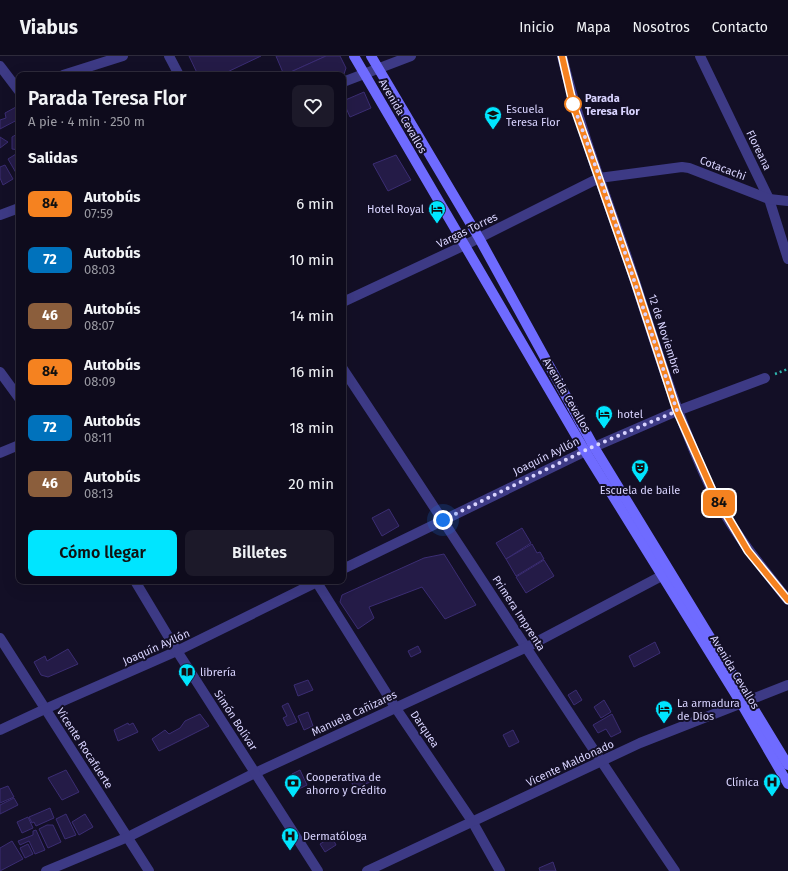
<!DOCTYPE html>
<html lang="es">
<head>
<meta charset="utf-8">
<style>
  :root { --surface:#0e0b1c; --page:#1c1929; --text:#f1f3f6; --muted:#9b9ba3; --line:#2e2b3b; --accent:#00e5ff }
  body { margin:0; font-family:"Fira Sans",sans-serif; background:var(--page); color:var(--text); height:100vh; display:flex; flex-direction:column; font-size:15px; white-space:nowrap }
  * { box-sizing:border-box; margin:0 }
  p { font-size:13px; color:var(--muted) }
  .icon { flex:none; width:22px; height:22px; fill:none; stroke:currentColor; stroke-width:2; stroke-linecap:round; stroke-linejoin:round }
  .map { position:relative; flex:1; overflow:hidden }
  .panel { position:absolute; left:16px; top:16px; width:330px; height:512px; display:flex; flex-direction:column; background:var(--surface); border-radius:8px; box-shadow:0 4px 16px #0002,0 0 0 1px var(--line) }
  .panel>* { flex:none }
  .badge { padding:0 8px; border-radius:6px; font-size:14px; line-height:26px }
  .you { position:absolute; width:20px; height:20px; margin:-10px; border:3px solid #fff; border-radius:50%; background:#1a73e8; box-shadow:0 0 0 6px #1a73e833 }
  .map>.badge { position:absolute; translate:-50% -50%; box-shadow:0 0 0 2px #fff }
  h2 { padding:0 12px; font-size:15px; line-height:36px }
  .round { display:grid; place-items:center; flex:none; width:42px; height:42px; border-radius:8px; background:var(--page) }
  .summary { display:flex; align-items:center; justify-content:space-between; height:68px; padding:0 12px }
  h1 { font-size:19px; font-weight:600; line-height:30px }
  .action { display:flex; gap:8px; margin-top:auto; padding:8px 12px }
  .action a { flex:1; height:46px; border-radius:8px; background:var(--accent); color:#111; font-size:16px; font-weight:600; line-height:46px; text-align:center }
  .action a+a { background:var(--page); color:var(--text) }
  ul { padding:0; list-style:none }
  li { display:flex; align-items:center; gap:12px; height:56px; padding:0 12px }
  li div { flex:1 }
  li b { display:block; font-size:15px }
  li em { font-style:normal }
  li .badge { min-width:44px; font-weight:700; text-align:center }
  header { display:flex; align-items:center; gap:24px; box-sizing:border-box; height:56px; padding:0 20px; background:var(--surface); border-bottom:1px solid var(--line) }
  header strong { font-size:19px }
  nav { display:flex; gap:22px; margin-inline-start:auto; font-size:14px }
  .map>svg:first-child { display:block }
  .building { fill:#241b47; stroke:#3b2d73 }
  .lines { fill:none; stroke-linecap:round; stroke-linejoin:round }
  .path { stroke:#2fb8b0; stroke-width:2.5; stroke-dasharray:2 3; stroke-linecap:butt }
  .minor { stroke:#3d3a85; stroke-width:10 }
  .tertiary { stroke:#3d3a85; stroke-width:10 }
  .secondary { stroke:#6f6bff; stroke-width:10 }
  .line-casing { stroke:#fff; stroke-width:9 }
  .line { stroke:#f58220; stroke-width:6 }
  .walk { stroke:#d9d4ff; stroke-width:4; stroke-dasharray:0 7.2 }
  .stop-dot { fill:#fff; stroke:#f58220; stroke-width:2 }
  .labels { text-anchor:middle; stroke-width:4; stroke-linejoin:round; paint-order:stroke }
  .stop-label { font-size:11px; font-weight:bold; fill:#d9d4ff; stroke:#130f26; text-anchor:start }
  .poi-label { font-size:11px; fill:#d9d4ff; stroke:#130f26; text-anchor:start }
  .street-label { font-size:11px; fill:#d9d4ff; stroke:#130f26 }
</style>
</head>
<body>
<header>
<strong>Viabus</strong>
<nav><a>Inicio</a><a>Mapa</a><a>Nosotros</a><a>Contacto</a></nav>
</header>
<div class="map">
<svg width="788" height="815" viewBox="0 0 788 815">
  <rect width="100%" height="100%" fill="#130f26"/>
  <g class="building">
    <polygon points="189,0 261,0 221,19 198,19"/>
    <polygon points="276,0 326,0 284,19"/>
    <polygon points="326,0 340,0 346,12 343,21 343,19 284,19"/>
    <polygon points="364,36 371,52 350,61 343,45"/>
    <polygon points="16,51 19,57 19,63 0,73 0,64 6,62 5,57"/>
    <polygon points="19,77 19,94 12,93 12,81"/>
    <polygon points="0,81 8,86 0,92"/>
    <polygon points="16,98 19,103 19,122 8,103"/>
    <polygon points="396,99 411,124 388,135 373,108"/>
    <polygon points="5,109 13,123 3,129 0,122 0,111"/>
    <polygon points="389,453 399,470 382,480 372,462"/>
    <polygon points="522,472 531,487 506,503 496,487"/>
    <polygon points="532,488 537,497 540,496 544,503 516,520 506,503"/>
    <polygon points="444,498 476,549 445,563 422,531 369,551 374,562 358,573 340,546 342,539 424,502"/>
    <polygon points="544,504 554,520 526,537 516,521"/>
    <polygon points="655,586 660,597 634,611 629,600"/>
    <polygon points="418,590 421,596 411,601 408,595"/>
    <polygon points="68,593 78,608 48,621 41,619 34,606 45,600 47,605"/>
    <polygon points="308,624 313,634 298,640 294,629"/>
    <polygon points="576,634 582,644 574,649 568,639"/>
    <polygon points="604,644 611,656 601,662 594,651"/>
    <polygon points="288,647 297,666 287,670 283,662 287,660 282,650"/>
    <polygon points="308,656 313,670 304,674 298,660"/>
    <polygon points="200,658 209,670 159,695 152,683 165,674 169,678 180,672 185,665"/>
    <polygon points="612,658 621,676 611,681 606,673 598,677 593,669"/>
    <polygon points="128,667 129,669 133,667 138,676 118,685 114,674"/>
    <polygon points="513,674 519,686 509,691 503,679"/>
    <polygon points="66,714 79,736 62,744 48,722"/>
    <polygon points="300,714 307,729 293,736 290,728 296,725 292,718"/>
    <polygon points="368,720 370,726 354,733 352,727"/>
    <polygon points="8,730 14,741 0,747 0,733"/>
    <polygon points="14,742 18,749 0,758 0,749"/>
    <polygon points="50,752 54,762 36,770 34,766 32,767 29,761"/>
    <polygon points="66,758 76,779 65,783 56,763"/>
    <polygon points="85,758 93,771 79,779 72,766"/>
    <polygon points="28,761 33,772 22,777 17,766"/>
    <polygon points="47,769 53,769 61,786 48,792 39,773"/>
    <polygon points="36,774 45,794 35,798 29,785 20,789 18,785 33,779 33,775"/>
    <polygon points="328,783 330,785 333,783 336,789 325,796 320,788"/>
    <polygon points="12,785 23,803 0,815 0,792"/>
    <polygon points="28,788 33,798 25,802 20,792"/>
    <polygon points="553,806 556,815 540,815 539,812"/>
  </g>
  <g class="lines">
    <polyline class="path" points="775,318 788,313"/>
    <g class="minor">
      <polyline points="169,0 179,19"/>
      <polyline points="700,0 769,143 788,203"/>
      <polyline points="0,10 19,35"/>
      <polyline points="63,19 123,0"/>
      <polyline points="343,26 411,0"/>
      <polyline points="0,159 19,152"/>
      <polyline points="343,246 465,189 599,122 682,111 689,112 769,143 788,145"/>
      <path d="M343,313c111,167 219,336 332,502"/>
      <polyline points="0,397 19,389"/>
      <polyline points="343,513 594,391 677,355 765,322"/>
      <polyline points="316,525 395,651 472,765 500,815"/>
      <polyline points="0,582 149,815"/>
      <polyline points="0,674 45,653 177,595 319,525"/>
      <polyline points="46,815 128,781 255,717 527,591 669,516"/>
      <polyline points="367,815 640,687 788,629"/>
    </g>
    <g class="tertiary">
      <path d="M562,0c17,70 43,137 66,204 26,78 48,157 84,231 20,40 48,74 76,109"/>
      <polyline points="0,316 19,342"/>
      <polyline points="135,525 177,595 318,815"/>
    </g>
    <g class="secondary">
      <polyline points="354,0 585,395 741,647 788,728"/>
      <polyline points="371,0 479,182 594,391 788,709"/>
    </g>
  </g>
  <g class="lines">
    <g class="line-casing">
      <polyline id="line" points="562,0 573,48 635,226 677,355 713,436 748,495 788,544"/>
    </g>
    <use href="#line" class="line"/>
    <polyline class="walk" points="443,464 594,390 677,355 607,142 573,48"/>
  </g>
  <defs>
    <g id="school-pin" transform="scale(0.9)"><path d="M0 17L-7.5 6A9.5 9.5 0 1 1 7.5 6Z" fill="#00e5ff" stroke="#130f26"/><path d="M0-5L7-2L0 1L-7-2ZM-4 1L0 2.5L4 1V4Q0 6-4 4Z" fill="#111"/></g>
    <g id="hotel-pin" transform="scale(0.9)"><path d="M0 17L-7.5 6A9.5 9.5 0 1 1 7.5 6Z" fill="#00e5ff" stroke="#130f26"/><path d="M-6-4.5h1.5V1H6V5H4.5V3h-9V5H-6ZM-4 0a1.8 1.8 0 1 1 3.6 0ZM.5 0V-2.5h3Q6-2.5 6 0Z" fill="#111"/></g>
    <g id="theatre-pin" transform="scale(0.9)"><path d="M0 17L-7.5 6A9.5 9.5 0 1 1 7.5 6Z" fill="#00e5ff" stroke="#130f26"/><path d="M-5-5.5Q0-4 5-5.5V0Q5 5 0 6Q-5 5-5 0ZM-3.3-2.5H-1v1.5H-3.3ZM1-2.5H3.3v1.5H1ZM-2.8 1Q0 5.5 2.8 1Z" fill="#111"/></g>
    <g id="library-pin" transform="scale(0.9)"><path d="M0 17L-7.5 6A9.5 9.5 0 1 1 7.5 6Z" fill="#00e5ff" stroke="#130f26"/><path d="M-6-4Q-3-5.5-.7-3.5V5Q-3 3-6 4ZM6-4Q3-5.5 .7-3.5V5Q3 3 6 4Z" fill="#111"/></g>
    <g id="hospital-pin" transform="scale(0.9)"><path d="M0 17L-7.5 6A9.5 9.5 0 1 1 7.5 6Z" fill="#00e5ff" stroke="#130f26"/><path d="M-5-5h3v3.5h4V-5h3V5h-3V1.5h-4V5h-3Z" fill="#111"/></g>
    <g id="bank-pin" transform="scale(0.9)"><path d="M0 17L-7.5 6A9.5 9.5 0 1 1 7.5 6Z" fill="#00e5ff" stroke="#130f26"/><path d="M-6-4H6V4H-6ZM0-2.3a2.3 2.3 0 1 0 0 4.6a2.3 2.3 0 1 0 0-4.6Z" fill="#111"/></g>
  </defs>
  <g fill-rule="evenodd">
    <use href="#school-pin" x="493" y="59"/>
    <use href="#hotel-pin" x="437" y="153"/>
    <use href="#hotel-pin" x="604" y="358"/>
    <use href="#theatre-pin" x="640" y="412"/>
    <use href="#library-pin" x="187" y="616"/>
    <use href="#hotel-pin" x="664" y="653"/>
    <use href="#hospital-pin" x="772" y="726"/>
    <use href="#bank-pin" x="293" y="727"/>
    <use href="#hospital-pin" x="290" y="780"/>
  </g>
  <circle class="stop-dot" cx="573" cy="48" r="8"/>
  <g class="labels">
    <g class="stop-label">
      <text x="585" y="46">Parada<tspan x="585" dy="13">Teresa Flor</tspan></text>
    </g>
    <g class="poi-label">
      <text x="506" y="57">Escuela<tspan x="506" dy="13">Teresa Flor</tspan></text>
      <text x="424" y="157" text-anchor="end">Hotel Royal</text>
      <text x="617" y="362">hotel</text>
      <text x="640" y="438" text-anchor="middle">Escuela de baile</text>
      <text x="200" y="620">librería</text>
      <text x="677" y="651">La armadura<tspan x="677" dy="13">de Dios</tspan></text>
      <text x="306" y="725">Cooperativa de<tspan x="306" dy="13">ahorro y Crédito</tspan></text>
      <text x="759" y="730" text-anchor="end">Clínica</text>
      <text x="303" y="784">Dermatóloga</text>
    </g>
    <g class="street-label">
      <text transform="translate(403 60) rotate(60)" y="4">Avenida Cevallos</text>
      <text transform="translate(759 94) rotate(64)" y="4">Floreana</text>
      <text transform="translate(723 112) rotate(21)" y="4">Cotacachi</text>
      <text transform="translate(467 174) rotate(-26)" y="4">Vargas Torres</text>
      <text transform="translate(665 278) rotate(72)" y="4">12 de Noviembre</text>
      <text transform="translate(567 339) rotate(60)" y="4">Avenida Cevallos</text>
      <text transform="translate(546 400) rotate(-26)" y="4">Joaquín Ayllón</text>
      <text transform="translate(519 557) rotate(57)" y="4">Primera Imprenta</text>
      <text transform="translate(156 591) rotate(-24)" y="4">Joaquín Ayllón</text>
      <text transform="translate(735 616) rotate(59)" y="4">Avenida Cevallos</text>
      <text transform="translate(354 657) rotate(-25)" y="4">Manuela Cañizares</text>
      <text transform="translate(236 664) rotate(57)" y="4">Simón Bolívar</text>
      <text transform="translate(425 673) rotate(56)" y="4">Darquea</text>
      <text transform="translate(85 692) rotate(57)" y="4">Vicente Rocafuerte</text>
      <text transform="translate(570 707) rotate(-25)" y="4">Vicente Maldonado</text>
    </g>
  </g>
</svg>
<div class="you" style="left:443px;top:464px"></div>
<b class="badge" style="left:719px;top:447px;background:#f58220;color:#111">84</b>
<section class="panel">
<div class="summary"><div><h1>Parada Teresa Flor</h1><p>A pie · 4 min · 250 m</p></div><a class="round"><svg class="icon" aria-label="heart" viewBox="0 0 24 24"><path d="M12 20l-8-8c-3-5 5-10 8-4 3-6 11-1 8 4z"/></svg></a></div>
<h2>Salidas</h2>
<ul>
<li><span class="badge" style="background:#f58220;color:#111">84</span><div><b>Autobús</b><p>07:59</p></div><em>6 min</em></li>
<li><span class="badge" style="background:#0072bc;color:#fff">72</span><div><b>Autobús</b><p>08:03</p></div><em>10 min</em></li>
<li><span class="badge" style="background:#8b5e3c;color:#fff">46</span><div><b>Autobús</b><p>08:07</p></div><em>14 min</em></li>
<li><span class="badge" style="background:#f58220;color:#111">84</span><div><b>Autobús</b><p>08:09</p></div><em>16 min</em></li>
<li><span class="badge" style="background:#0072bc;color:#fff">72</span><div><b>Autobús</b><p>08:11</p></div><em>18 min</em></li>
<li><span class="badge" style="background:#8b5e3c;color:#fff">46</span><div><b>Autobús</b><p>08:13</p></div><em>20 min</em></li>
</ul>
<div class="action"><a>Cómo llegar</a><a>Billetes</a></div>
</section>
</div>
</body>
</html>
